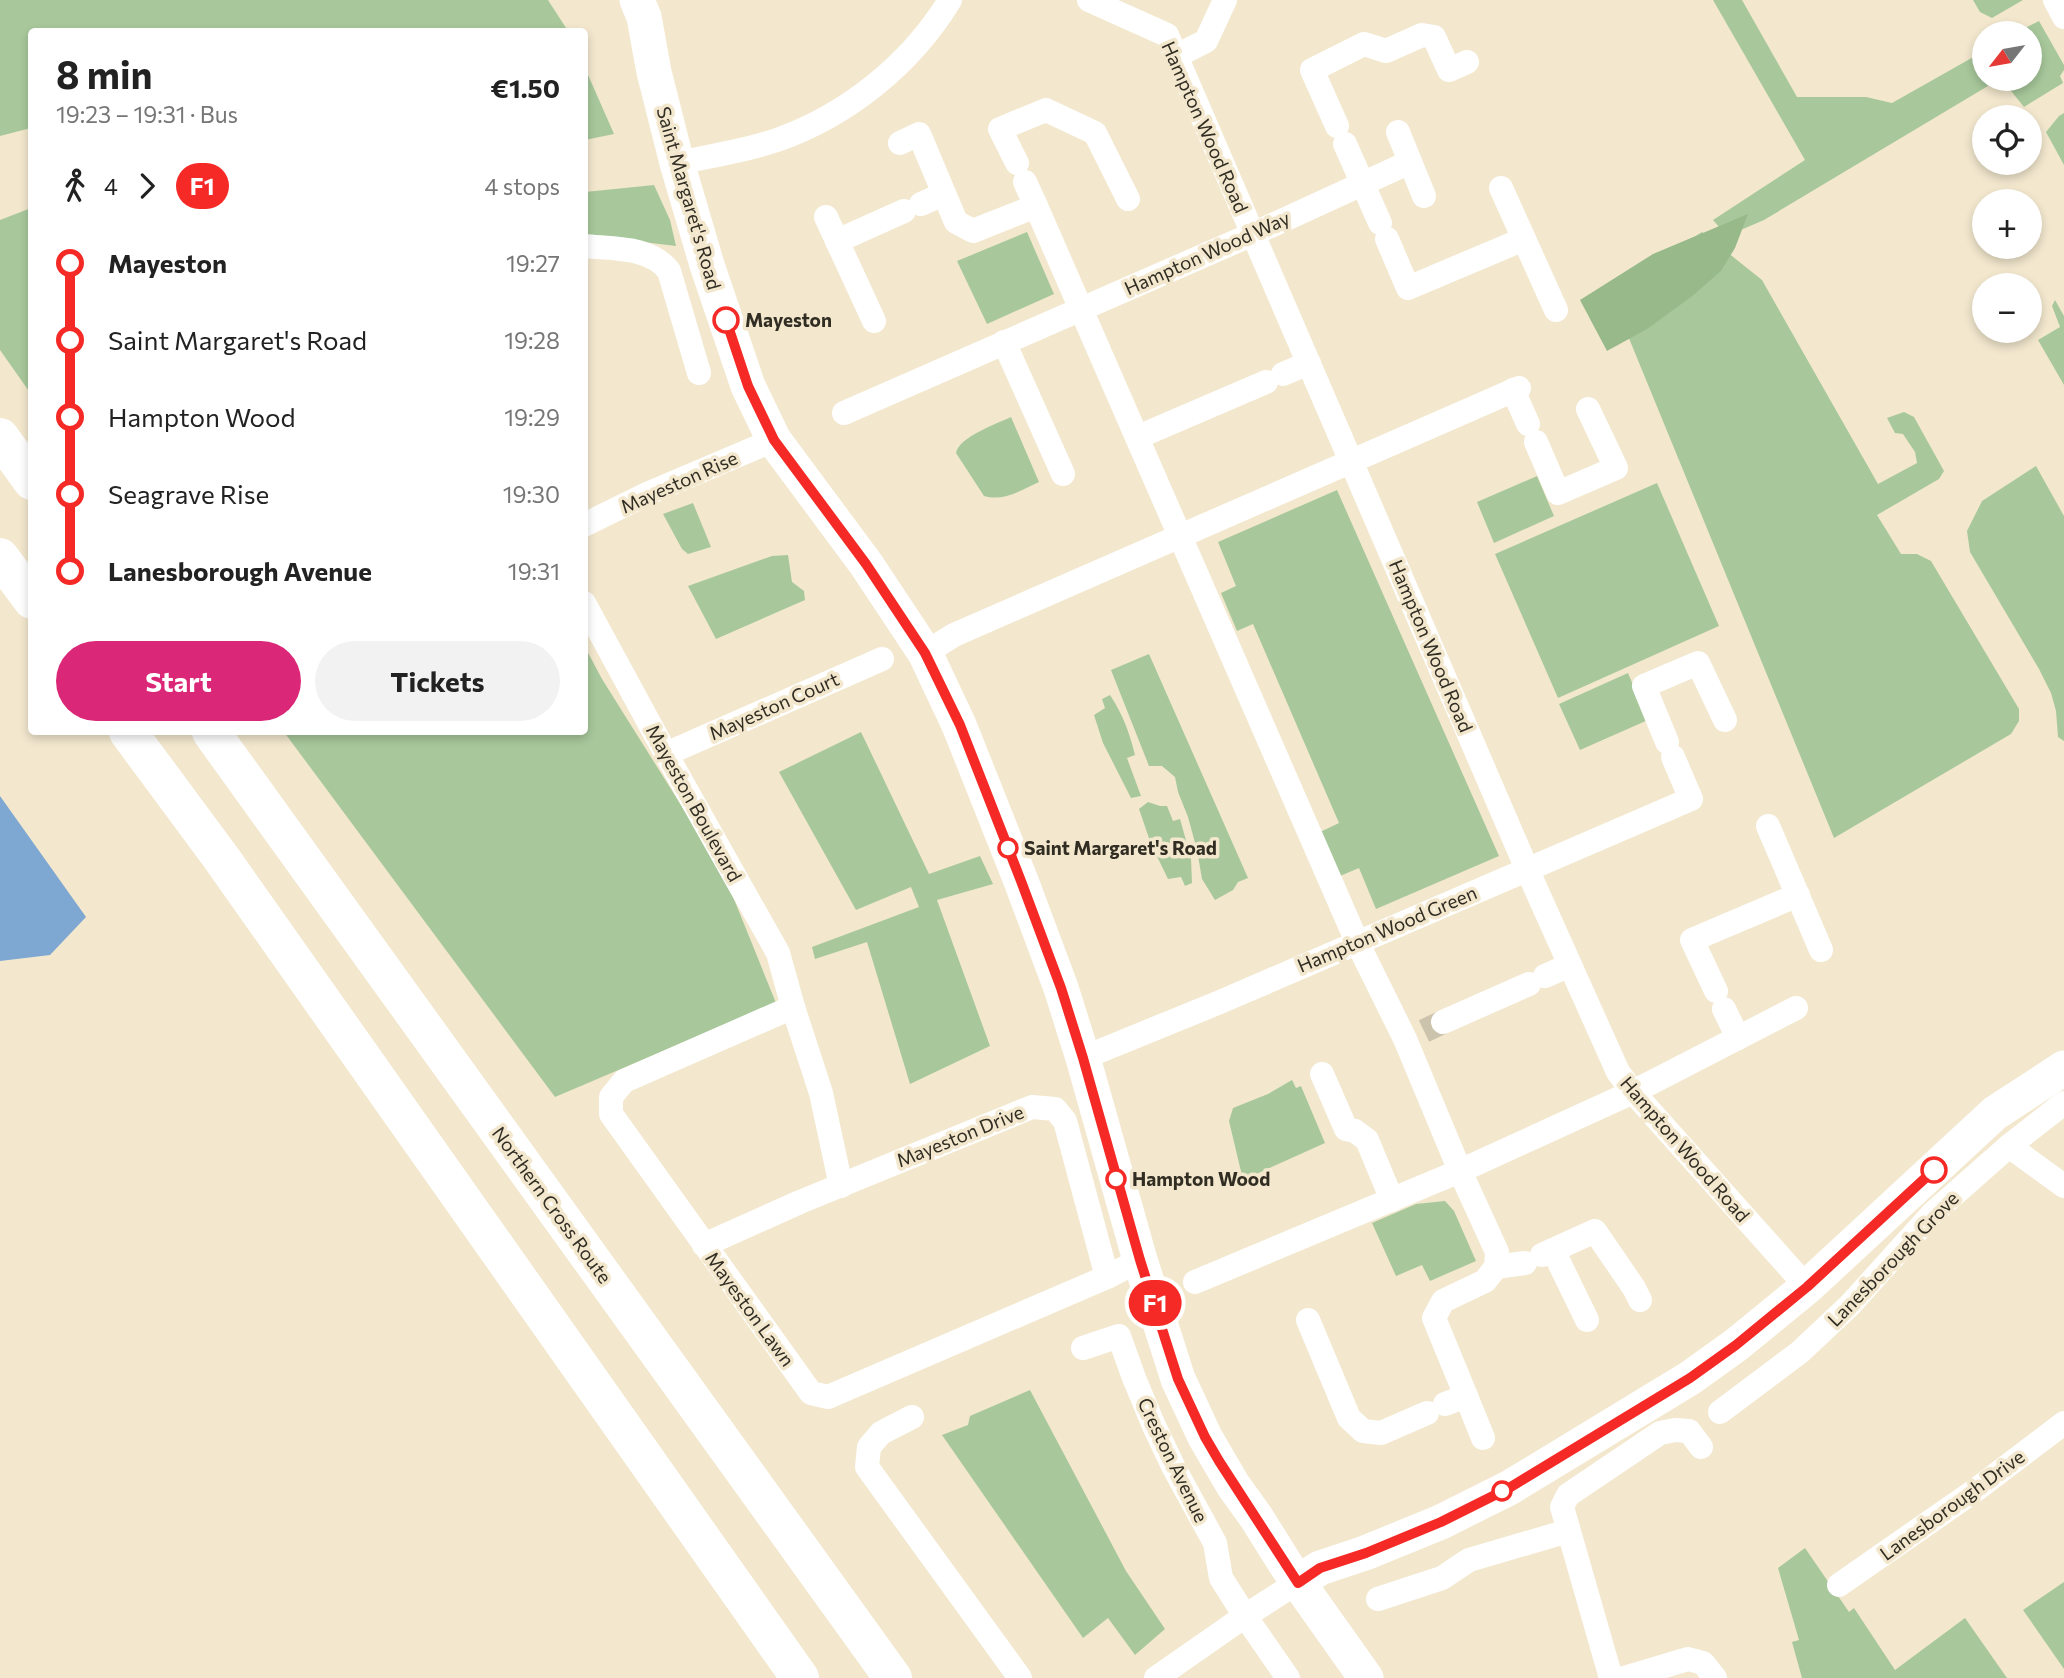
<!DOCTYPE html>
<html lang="en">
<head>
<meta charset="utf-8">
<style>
  :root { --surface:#fff; --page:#f2f2f2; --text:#222; --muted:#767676; --accent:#db2777 }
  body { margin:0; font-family:Commissioner,sans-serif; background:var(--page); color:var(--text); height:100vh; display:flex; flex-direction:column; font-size:26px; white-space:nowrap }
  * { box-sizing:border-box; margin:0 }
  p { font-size:23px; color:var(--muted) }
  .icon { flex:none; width:38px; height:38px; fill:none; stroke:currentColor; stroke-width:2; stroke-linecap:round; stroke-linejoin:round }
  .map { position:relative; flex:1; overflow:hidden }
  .drawer { position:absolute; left:28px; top:28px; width:560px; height:707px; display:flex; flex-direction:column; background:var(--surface); border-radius:7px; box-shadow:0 4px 10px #0003 }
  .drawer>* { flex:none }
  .badge { padding:0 14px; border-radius:23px; font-size:24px; line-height:46px }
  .needle { width:46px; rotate:239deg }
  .controls { position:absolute; left:1972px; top:21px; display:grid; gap:14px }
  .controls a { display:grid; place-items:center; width:70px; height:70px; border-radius:50%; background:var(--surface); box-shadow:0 4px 10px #0003; font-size:35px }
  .map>.badge { position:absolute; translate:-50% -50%; box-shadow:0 0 0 4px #fff }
  .legs { display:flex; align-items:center; gap:10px; height:77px; padding:0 28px; font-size:23px }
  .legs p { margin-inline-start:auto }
  .headline { display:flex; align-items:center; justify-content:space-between; height:119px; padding:0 28px }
  h1 { font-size:38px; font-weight:700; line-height:52px }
  .action { display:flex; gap:14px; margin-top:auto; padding:14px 28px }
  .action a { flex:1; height:80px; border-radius:42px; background:var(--accent); color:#fff; font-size:28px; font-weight:700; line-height:80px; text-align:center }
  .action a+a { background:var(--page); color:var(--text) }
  ul { padding:0 28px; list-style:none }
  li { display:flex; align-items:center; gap:24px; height:77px; font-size:26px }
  li i { display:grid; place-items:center; width:10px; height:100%; margin:0 9px; background:currentColor }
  li i::after { content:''; width:18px; height:18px; margin:-9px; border:5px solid; border-radius:50%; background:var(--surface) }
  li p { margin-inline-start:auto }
  li:first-child i { background:linear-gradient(#0000 50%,currentColor 0) }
  li:last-child i { background:linear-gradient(currentColor 50%,#0000 0) }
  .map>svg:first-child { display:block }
  .green { fill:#a8c89b }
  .forest { fill:#98b989 }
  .water { fill:#7ea7d1 }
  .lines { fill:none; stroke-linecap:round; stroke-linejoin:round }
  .street-tunnel { stroke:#ccc3ac; stroke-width:24; stroke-dasharray:24 12; stroke-linecap:butt }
  .street { stroke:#fff; stroke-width:24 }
  .secondary { stroke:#fff; stroke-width:35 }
  .highway { stroke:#fff; stroke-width:38 }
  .line-1-casing { stroke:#fff; stroke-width:16 }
  .line-1 { stroke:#f52a26; stroke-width:10 }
  .stop-1-dot { fill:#fff; stroke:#f52a26; stroke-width:3.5 }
  .labels { text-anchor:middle; stroke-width:7; stroke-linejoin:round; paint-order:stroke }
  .street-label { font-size:19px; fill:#312d23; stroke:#f3e8ce }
  .stop-label { font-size:19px; font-weight:bold; fill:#312d23; stroke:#f3e8ce; text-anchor:start }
</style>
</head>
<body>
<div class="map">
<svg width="2064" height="1678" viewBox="0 0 2064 1678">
  <rect width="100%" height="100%" fill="#f3e8ce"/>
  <g class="green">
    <polygon points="0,0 548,0 568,31 32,32 31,128 0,136"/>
    <polygon points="1713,0 1742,0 1797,97 1866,97 1892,103 1984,51 1984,79 2030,79 2030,33 2015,33 2039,21 2064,65 2064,70 2060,76 2063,83 2024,107 2007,86 1998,80 1764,220 1727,236 1713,220 1805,160"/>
    <polygon points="1973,0 2023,0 1992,18 1980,12"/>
    <polygon points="585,68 614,134 585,140"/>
    <polygon points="2064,113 2064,165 2046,132 2059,116"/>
    <polygon points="654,185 670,220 676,246 585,235 585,192"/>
    <polygon points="31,208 31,394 0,350 0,220"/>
    <polygon points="1027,232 1054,294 987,324 957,261"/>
    <polygon points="1702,232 1762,280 1878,484 1917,463 1915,452 1903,434 1895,433 1887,418 1904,412 1914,417 1944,471 1939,479 1877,515 1901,554 1917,554 1931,561 2019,709 2019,721 2011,734 1834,838 1610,292"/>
    <polygon points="2055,300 2064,316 2064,385 2038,340 2060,327 2052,306"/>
    <path d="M1011,417l28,65c-18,8 -35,20 -55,14l-28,-43c3,-16 40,-29 55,-36z"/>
    <polygon points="2036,466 2064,516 2064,741 2058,737 2056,711 2051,693 2039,669 1970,552 1967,531 1982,501"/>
    <polygon points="1537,476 1554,516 1494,543 1477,502"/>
    <polygon points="1657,483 1719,626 1558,698 1495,554"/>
    <polygon points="1337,490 1499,856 1376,909 1359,868 1340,876 1320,832 1339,823 1253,624 1237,631 1221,593 1236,586 1218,542"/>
    <polygon points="693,503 711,547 688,554 682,549 663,514"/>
    <polygon points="788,555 792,582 804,591 805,600 716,639 688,586 772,556"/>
    <polygon points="585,647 602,679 723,872 776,1003 555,1097 284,732 584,732"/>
    <polygon points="1149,654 1248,878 1238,882 1233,890 1215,900 1202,879 1197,850 1188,817 1178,792 1175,777 1162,766 1149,766 1111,670"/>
    <polygon points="1628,673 1648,720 1580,750 1559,704"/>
    <path d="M1110,695c13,20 19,36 25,60l-8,3 14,38 -10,2 -28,-55 -9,-28 11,-7 -3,-9z"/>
    <polygon points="861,732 929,874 980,856 993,884 937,900 990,1046 910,1084 867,942 815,959 812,947 919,907 911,887 856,910 779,772"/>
    <polygon points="1148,802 1160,806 1167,806 1173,821 1180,819 1191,858 1192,883 1185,886 1181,877 1168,879 1151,844 1139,809"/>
    <polygon points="1292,1080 1296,1088 1301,1086 1325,1143 1243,1180 1229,1121 1233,1108 1268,1094"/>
    <polygon points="1445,1201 1454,1211 1476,1261 1430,1281 1422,1265 1396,1276 1372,1223 1416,1204"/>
    <polygon points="1030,1390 1126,1571 1165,1629 1135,1655 1108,1618 1083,1638 942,1435 968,1425 970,1416"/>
    <polygon points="1805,1548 1849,1612 1854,1608 1895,1670 1965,1618 2007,1678 1802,1678 1792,1642 1799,1640 1778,1568"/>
    <polygon points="2064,1582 2064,1669 2023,1610"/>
  </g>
  <polygon class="forest" points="1748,214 1735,248 1721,271 1691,297 1647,329 1607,351 1580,300 1653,254"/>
  <polygon class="water" points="0,796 86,917 50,955 0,961"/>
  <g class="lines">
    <polyline class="street-tunnel" points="1424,1031 1443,1022"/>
    <g class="street">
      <polyline points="1089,0 1167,35 1527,869 1618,1072 1633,1092 1807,1287"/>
      <polyline points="2055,0 2064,17"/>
      <polyline points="1176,56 1206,41 1225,0"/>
      <polyline points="1337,126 1312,70 1364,44 1386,51 1422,35 1434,37 1449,70 1467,62"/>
      <polyline points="1398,132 1424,196"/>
      <polyline points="900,143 919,134 956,222 973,231 1036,206 1357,942 1405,1039 1460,1171 1497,1252 1496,1267 1485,1281 1443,1301 1434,1318 1466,1396 1445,1404"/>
      <polyline points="1345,144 1380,223"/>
      <path d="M677,163c33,-7 68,-12 100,-23 71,-25 134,-76 173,-140"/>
      <polyline points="1017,163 1000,129 1046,110 1095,133 1128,199"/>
      <polyline points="1025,182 1036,206"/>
      <polyline points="1501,188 1556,310"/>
      <polyline points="921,204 944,194"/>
      <polyline points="826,217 874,321"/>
      <polyline points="1387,239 1408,288 1524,239"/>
      <polyline points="837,241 904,211"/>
      <path d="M584,246c29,3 66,0 85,25l30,102"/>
      <polyline points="1004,342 1063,474"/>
      <polyline points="1283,374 1309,363"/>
      <polyline points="1513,390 1528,424"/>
      <polyline points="844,413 1253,234 1410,162"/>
      <polyline points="1138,437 1266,382"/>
      <polyline points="1536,442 1558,493 1616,468 1588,409"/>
      <polyline points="584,525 647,494 774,440"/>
      <polyline points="584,603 666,754 778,953 793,1007 821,1093 841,1186"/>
      <polyline points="925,653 954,635 1519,388"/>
      <polyline points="1667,742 1644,686 1698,663 1725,720"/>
      <polyline points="666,754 882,659"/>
      <polyline points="1768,826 1821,950"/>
      <polyline points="1545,976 1570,965"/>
      <polyline points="1716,991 1692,940 1798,895"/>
      <polyline points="793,1007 624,1081 611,1097 611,1114 811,1393 828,1397 1107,1277 1140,1260"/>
      <polyline points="1724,1009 1738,1038"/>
      <polyline points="1443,1022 1529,984"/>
      <polyline points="1083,1058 1220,1002 1691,799 1673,757"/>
      <polyline points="1322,1074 1346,1129 1355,1131 1367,1140 1392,1200"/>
      <polyline points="2009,1146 2064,1186"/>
      <polyline points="704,1245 800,1202 1032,1107 1055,1109 1065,1121 1107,1277"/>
      <polyline points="1553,1250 1587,1320"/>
      <polyline points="1542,1255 1595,1231 1634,1288 1640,1300"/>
      <polyline points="1496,1267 1525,1263"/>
      <polyline points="1195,1282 1460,1171 1633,1092 1796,1008"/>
      <polyline points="1308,1320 1349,1418 1363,1431 1381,1433 1427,1413"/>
      <polyline points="1083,1348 1119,1336 1134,1378 1154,1426 1174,1468 1215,1543 1221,1578 1245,1616 1288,1678"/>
      <polyline points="1466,1396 1483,1438"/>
      <polyline points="1720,1412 1800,1352 1850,1305 1933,1213 2009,1146 2064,1103"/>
      <polyline points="912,1417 881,1433 869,1447 867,1467 1020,1678"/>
      <polyline points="1839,1585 1977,1489 2064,1423"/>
      <polyline points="1378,1599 1442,1578 1469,1560 1568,1531"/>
      <polyline points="1156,1678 1245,1616 1298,1582"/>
      <polyline points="1611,1678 1562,1507 1568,1495 1660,1433 1675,1430 1689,1431 1701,1447"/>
      <polyline points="1624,1678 1688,1659 1703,1663 1715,1678"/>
    </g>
    <g class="secondary">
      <polyline points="637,0 644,17 654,72 677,163 707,265 748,386 774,440 866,564 925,653 959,725 1021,881 1061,988 1083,1058 1140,1260 1178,1379 1205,1437 1233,1485 1256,1517 1288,1568 1366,1678"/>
      <polyline points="1298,1582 1320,1568 1365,1553 1441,1522 1509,1488 1690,1378 1736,1345 1807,1287 1995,1113 2064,1068"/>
    </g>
    <g class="highway">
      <polyline points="0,437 32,481"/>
      <polyline points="0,557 32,600"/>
      <polyline points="128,732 222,859 800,1678"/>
      <polyline points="211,732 893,1678"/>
    </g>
  </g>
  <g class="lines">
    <g class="line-1-casing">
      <polyline id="line-1" points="726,320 748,386 774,440 866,564 925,653 960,725 1021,881 1061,988 1083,1058 1140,1260 1178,1379 1205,1437 1219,1461 1298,1583 1320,1568 1366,1553 1441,1522 1509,1488 1690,1378 1736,1345 1807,1287 1934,1170"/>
    </g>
    <use href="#line-1" class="line-1"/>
  </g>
  <g class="stop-1-dot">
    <circle cx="726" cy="320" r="12"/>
    <circle cx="1008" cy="848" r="9"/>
    <circle cx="1934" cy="1170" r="12"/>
    <circle cx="1116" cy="1179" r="9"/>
    <circle cx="1502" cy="1491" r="9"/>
  </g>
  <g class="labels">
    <g class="street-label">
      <text transform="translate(1205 127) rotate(66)" y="7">Hampton Wood Road</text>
      <text transform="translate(689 198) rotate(74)" y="7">Saint Margaret's Road</text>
      <text transform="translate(1207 253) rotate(-24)" y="7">Hampton Wood Way</text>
      <text transform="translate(679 482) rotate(-24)" y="7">Mayeston Rise</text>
      <text transform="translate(1431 646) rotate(67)" y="7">Hampton Wood Road</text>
      <text transform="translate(774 706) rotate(-24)" y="7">Mayeston Court</text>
      <text transform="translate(694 803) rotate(61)" y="7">Mayeston Boulevard</text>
      <text transform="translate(1387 929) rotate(-23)" y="7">Hampton Wood Green</text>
      <text transform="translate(960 1136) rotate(-22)" y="7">Mayeston Drive</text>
      <text transform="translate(1685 1149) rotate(49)" y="7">Hampton Wood Road</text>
      <text transform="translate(552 1205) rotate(54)" y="7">Northern Cross Route</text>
      <text transform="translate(1893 1259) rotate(-46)" y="7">Lanesborough Grove</text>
      <text transform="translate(750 1309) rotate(54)" y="7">Mayeston Lawn</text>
      <text transform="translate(1173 1460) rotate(64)" y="7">Creston Avenue</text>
      <text transform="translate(1952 1505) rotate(-36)" y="7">Lanesborough Drive</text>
    </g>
    <g class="stop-label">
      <text x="745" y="327">Mayeston</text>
      <text x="1024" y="855">Saint Margaret's Road</text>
      <text x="1132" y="1186">Hampton Wood</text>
    </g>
  </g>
</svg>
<div class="controls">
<a><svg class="needle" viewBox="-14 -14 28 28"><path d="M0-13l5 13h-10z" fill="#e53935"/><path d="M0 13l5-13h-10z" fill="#767676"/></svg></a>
<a><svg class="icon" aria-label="locate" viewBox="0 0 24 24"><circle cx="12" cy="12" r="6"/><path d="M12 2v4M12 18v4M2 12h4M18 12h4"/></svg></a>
<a>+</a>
<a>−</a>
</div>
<b class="badge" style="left:1155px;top:1303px;background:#f52a26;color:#fff">F1</b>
<section class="drawer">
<div class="headline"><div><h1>8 min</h1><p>19:23 – 19:31 · Bus</p></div><b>€1.50</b></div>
<div class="legs"><svg class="icon" aria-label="walk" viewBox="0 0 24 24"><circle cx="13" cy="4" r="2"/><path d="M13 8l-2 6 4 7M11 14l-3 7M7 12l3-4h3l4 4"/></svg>4<svg class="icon" aria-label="forward" viewBox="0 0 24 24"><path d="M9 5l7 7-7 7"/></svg><b class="badge" style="background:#f52a26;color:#fff">F1</b><p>4 stops</p></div>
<ul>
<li><i style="color:#f52a26"></i><b>Mayeston</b><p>19:27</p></li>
<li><i style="color:#f52a26"></i><span>Saint Margaret's Road</span><p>19:28</p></li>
<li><i style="color:#f52a26"></i><span>Hampton Wood</span><p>19:29</p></li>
<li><i style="color:#f52a26"></i><span>Seagrave Rise</span><p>19:30</p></li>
<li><i style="color:#f52a26"></i><b>Lanesborough Avenue</b><p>19:31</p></li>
</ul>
<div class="action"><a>Start</a><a>Tickets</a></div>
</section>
</div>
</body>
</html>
